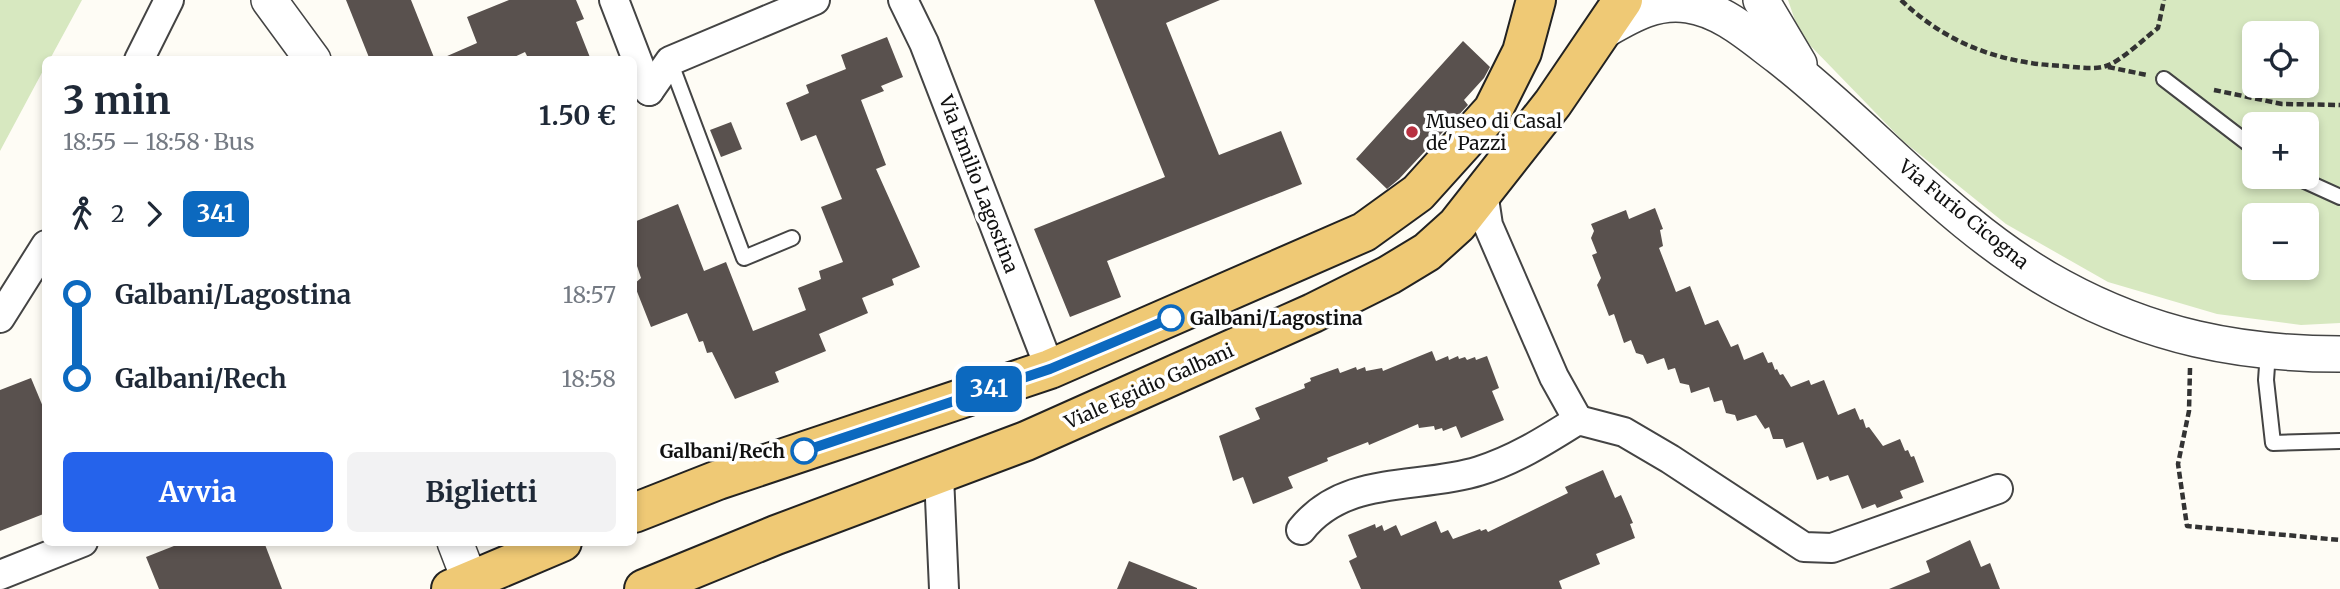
<!DOCTYPE html>
<html lang="it">
<head>
<meta charset="utf-8">
<style>
  :root { --surface:#fff; --page:#f2f2f3; --text:#1f2937; --muted:#747a83; --accent:#2563eb }
  body { margin:0; font-family:Merriweather,serif; background:var(--page); color:var(--text); height:100vh; display:flex; flex-direction:column; font-size:26px; white-space:nowrap }
  * { box-sizing:border-box; margin:0 }
  p { font-size:23px; color:var(--muted) }
  .icon { flex:none; width:38px; height:38px; fill:none; stroke:currentColor; stroke-width:2; stroke-linecap:round; stroke-linejoin:round }
  .map { position:relative; flex:1; overflow:hidden }
  .sheet { position:absolute; left:42px; top:56px; width:595px; height:490px; display:flex; flex-direction:column; background:var(--surface); border-radius:10px; box-shadow:0 4px 10px #0003 }
  .sheet>* { flex:none }
  .badge { padding:0 14px; border-radius:10px; font-size:24px; line-height:46px }
  .fabs { position:absolute; left:2242px; top:21px; display:grid; gap:14px }
  .fabs a { display:grid; place-items:center; width:77px; height:77px; border-radius:10px; background:var(--surface); box-shadow:0 4px 10px #0003; font-size:35px }
  .map>.badge { position:absolute; translate:-50% -50%; box-shadow:0 0 0 4px #fff }
  .legs { display:flex; align-items:center; gap:10px; height:77px; padding:0 21px; font-size:23px }
  .legs p { margin-inline-start:auto }
  .headline { display:flex; align-items:center; justify-content:space-between; height:119px; padding:0 21px }
  h1 { font-size:38px; font-weight:700; line-height:52px }
  .cta { display:flex; gap:14px; margin-top:auto; padding:14px 21px }
  .cta a { flex:1; height:80px; border-radius:10px; background:var(--accent); color:#fff; font-size:28px; font-weight:700; line-height:80px; text-align:center }
  .cta a+a { background:var(--page); color:var(--text) }
  ul { padding:0 21px; list-style:none }
  li { display:flex; align-items:center; gap:24px; height:84px; font-size:26px }
  li i { display:grid; place-items:center; width:10px; height:100%; margin:0 9px; background:currentColor }
  li i::after { content:''; width:18px; height:18px; margin:-9px; border:5px solid; border-radius:50%; background:var(--surface) }
  li p { margin-inline-start:auto }
  li:first-child i { background:linear-gradient(#0000 50%,currentColor 0) }
  li:last-child i { background:linear-gradient(currentColor 50%,#0000 0) }
  .map>svg:first-child { display:block }
  .green { fill:#d7e8c0; fill-rule:evenodd }
  .building { fill:#59514e }
  .lines { fill:none; stroke-linecap:round; stroke-linejoin:round }
  .service-casing { stroke:#444; stroke-width:18 }
  .minor-casing { stroke:#444; stroke-width:32 }
  .tertiary-casing { stroke:#444; stroke-width:38 }
  .primary-casing { stroke:#222; stroke-width:42 }
  .path { stroke:#333; stroke-width:4.5; stroke-dasharray:7 3.5; stroke-linecap:butt }
  .service { stroke:#fff; stroke-width:14 }
  .minor { stroke:#fff; stroke-width:28 }
  .tertiary { stroke:#fff; stroke-width:35 }
  .primary { stroke:#efc975; stroke-width:38 }
  .line-1-casing { stroke:#fff; stroke-width:16 }
  .line-1 { stroke:#0c69bf; stroke-width:10 }
  .poi-dot { fill:#b83141; stroke:#fff; stroke-width:2.5 }
  .stop-1-dot { fill:#fff; stroke:#0c69bf; stroke-width:3.5 }
  .labels { text-anchor:middle; stroke-width:7; stroke-linejoin:round; paint-order:stroke }
  .poi-label { font-size:19px; fill:#111; stroke:#fff; text-anchor:start }
  .street-label { font-size:19px; fill:#111; stroke:#fff }
  .stop-label { font-size:19px; font-weight:bold; fill:#111; stroke:#fff; text-anchor:start }
</style>
</head>
<body>
<div class="map">
<svg width="2340" height="589" viewBox="0 0 2340 589">
  <rect width="100%" height="100%" fill="#fefcf5"/>
  <g class="green">
    <polygon points="0,0 82,0 50,59 46,60 45,67 0,151"/>
    <path d="M1788,0h552v323l-39,2 -84,-11 -109,-32 -102,-58 -103,-83 -103,-106zM2254,33h52v53h-52zM2254,124h52v53h-52zM2254,215h52v53h-52z"/>
  </g>
  <g class="building">
    <polygon points="346,0 411,0 435,60 370,60"/>
    <polygon points="509,0 576,0 584,19 576,22 591,60 529,60 525,52 508,60 438,60 477,43 467,17"/>
    <polygon points="1094,0 1220,0 1166,23 1219,155 1281,131 1302,184 1107,261 1121,297 1070,317 1034,229 1165,177"/>
    <polygon points="887,37 903,77 881,86 884,91 861,100 886,165 876,169 920,267 892,279 894,285 862,298 868,313 819,334 826,351 775,372 779,382 735,399 712,352 707,353 703,341 699,342 687,313 651,327 634,284 641,278 634,257 634,222 678,204 704,271 726,262 753,331 806,310 798,288 821,279 819,271 843,262 821,207 842,199 816,135 801,141 786,103 809,93 806,85 846,69 841,55"/>
    <polygon points="1463,41 1490,67 1484,78 1464,100 1468,105 1399,179 1387,189 1356,159"/>
    <polygon points="731,122 742,149 721,157 710,130"/>
    <polygon points="1655,208 1663,229 1660,230 1663,246 1659,248 1676,292 1690,286 1705,325 1718,320 1731,347 1738,344 1744,360 1763,352 1768,363 1772,362 1775,370 1777,369 1780,375 1783,374 1791,387 1809,380 1811,385 1824,380 1838,415 1855,408 1860,420 1863,419 1866,428 1869,427 1883,446 1900,439 1905,451 1908,450 1911,457 1914,456 1924,482 1900,491 1903,498 1877,508 1875,504 1862,509 1848,475 1830,481 1828,476 1817,480 1803,442 1786,448 1783,439 1773,439 1769,427 1765,429 1756,415 1737,421 1735,415 1726,413 1722,400 1714,402 1709,387 1691,393 1689,385 1680,383 1675,368 1668,370 1664,358 1647,364 1643,355 1636,353 1631,340 1624,343 1614,314 1609,316 1597,285 1601,278 1592,255 1597,253 1591,238 1594,231 1591,224 1626,210 1629,219"/>
    <polygon points="1432,351 1436,361 1448,356 1449,360 1458,356 1459,359 1465,357 1467,360 1475,357 1476,360 1487,356 1499,388 1492,391 1504,420 1461,438 1456,426 1443,431 1442,428 1435,430 1434,426 1419,428 1418,424 1369,445 1368,442 1327,458 1328,461 1288,477 1293,488 1253,504 1243,477 1233,481 1219,436 1260,419 1255,408 1305,388 1304,384 1311,381 1310,378 1338,368 1340,373 1356,367 1357,370 1365,367 1366,371 1382,368 1383,371"/>
    <polygon points="31,378 46,414 46,513 0,531 0,390"/>
    <polygon points="1603,470 1615,498 1621,495 1633,523 1630,524 1635,538 1596,554 1600,564 1559,581 1562,589 1361,589 1349,561 1357,557 1348,535 1375,524 1376,528 1382,525 1384,531 1396,525 1401,536 1436,521 1441,533 1448,530 1453,539 1480,529 1481,531 1486,529 1488,532 1568,493 1565,487"/>
    <polygon points="1970,540 1981,567 1990,563 2000,589 1889,589 1930,572 1926,561"/>
    <polygon points="184,542 264,542 282,589 159,589 146,557"/>
    <polygon points="1129,561 1197,588 1197,589 1117,589"/>
  </g>
  <g class="lines">
    <g class="service-casing">
      <g id="service">
        <polyline points="670,61 744,258 792,238"/>
        <polyline points="2164,79 2254,148"/>
        <polyline points="2296,177 2340,197"/>
        <polyline points="2268,352 2266,380 2273,443 2340,441"/>
      </g>
    </g>
    <g class="minor-casing">
      <g id="minor">
        <polyline points="614,0 649,91"/>
        <polyline points="903,0 924,43 1050,369"/>
        <polyline points="139,60 169,0"/>
        <polyline points="649,91 670,61 815,0"/>
        <polyline points="1483,192 1488,225 1554,377 1578,420"/>
        <polyline points="0,318 46,245"/>
        <polyline points="939,476 944,589"/>
        <path d="M1301,530c44,-56 117,-40 178,-59 36,-11 67,-31 99,-51l46,12 46,27 134,88 28,1 166,-59"/>
        <polyline points="0,575 83,542"/>
      </g>
    </g>
    <g class="tertiary-casing">
      <g id="tertiary">
        <polyline points="269,0 313,60"/>
        <polyline points="1761,0 1799,64"/>
        <path d="M1605,30c26,-15 51,-30 83,-25 35,5 64,32 91,52 95,74 175,172 282,230 90,49 178,67 279,67"/>
        <polyline points="455,542 470,581"/>
      </g>
    </g>
    <g class="primary-casing">
      <g id="primary">
        <polyline points="634,513 718,480 1050,369 1364,232 1418,193 1493,110 1522,52 1536,0"/>
        <polyline points="451,589 562,542"/>
        <polyline points="644,589 776,535 1026,441 1313,313 1389,275 1427,252 1457,225 1553,103 1623,0"/>
      </g>
    </g>
    <g class="path">
      <path d="M1901,0c46,44 99,63 161,66 13,1 32,4 44,0 14,-4 40,-29 52,-38l6,-28"/>
      <polyline points="2108,67 2147,75"/>
      <polyline points="2214,90 2282,104 2340,105"/>
      <polyline points="2190,368 2189,411 2178,464 2187,526 2340,540"/>
    </g>
    <use href="#service" class="service"/>
    <use href="#minor" class="minor"/>
    <use href="#tertiary" class="tertiary"/>
    <use href="#primary" class="primary"/>
  </g>
  <g class="lines">
    <g class="line-1-casing">
      <polyline id="line-1" points="804,451 1050,369 1171,318"/>
    </g>
    <use href="#line-1" class="line-1"/>
  </g>
  <circle class="poi-dot" cx="1412" cy="132" r="7"/>
  <g class="stop-1-dot">
    <circle cx="1171" cy="318" r="12"/>
    <circle cx="804" cy="451" r="12"/>
  </g>
  <g class="labels">
    <g class="poi-label">
      <text x="1426" y="128">Museo di Casal<tspan x="1426" dy="22">de' Pazzi</tspan></text>
    </g>
    <g class="street-label">
      <text transform="translate(979 184) rotate(69)" y="7">Via Emilio Lagostina</text>
      <text transform="translate(1964 214) rotate(39)" y="7">Via Furio Cicogna</text>
      <text transform="translate(1149 386) rotate(-24)" y="7">Viale Egidio Galbani</text>
    </g>
    <g class="stop-label">
      <text x="1190" y="325">Galbani/Lagostina</text>
      <text x="785" y="458" text-anchor="end">Galbani/Rech</text>
    </g>
  </g>
</svg>
<div class="fabs">
<a><svg class="icon" aria-label="locate" viewBox="0 0 24 24"><circle cx="12" cy="12" r="6"/><path d="M12 2v4M12 18v4M2 12h4M18 12h4"/></svg></a>
<a>+</a>
<a>−</a>
</div>
<b class="badge" style="left:989px;top:389px;background:#0c69bf;color:#fff">341</b>
<section class="sheet">
<div class="headline"><div><h1>3 min</h1><p>18:55 – 18:58 · Bus</p></div><b>1.50 €</b></div>
<div class="legs"><svg class="icon" aria-label="walk" viewBox="0 0 24 24"><circle cx="13" cy="4" r="2"/><path d="M13 8l-2 6 4 7M11 14l-3 7M7 12l3-4h3l4 4"/></svg>2<svg class="icon" aria-label="forward" viewBox="0 0 24 24"><path d="M9 5l7 7-7 7"/></svg><b class="badge" style="background:#0c69bf;color:#fff">341</b></div>
<ul>
<li><i style="color:#0c69bf"></i><b>Galbani/Lagostina</b><p>18:57</p></li>
<li><i style="color:#0c69bf"></i><b>Galbani/Rech</b><p>18:58</p></li>
</ul>
<div class="cta"><a>Avvia</a><a>Biglietti</a></div>
</section>
</div>
</body>
</html>
